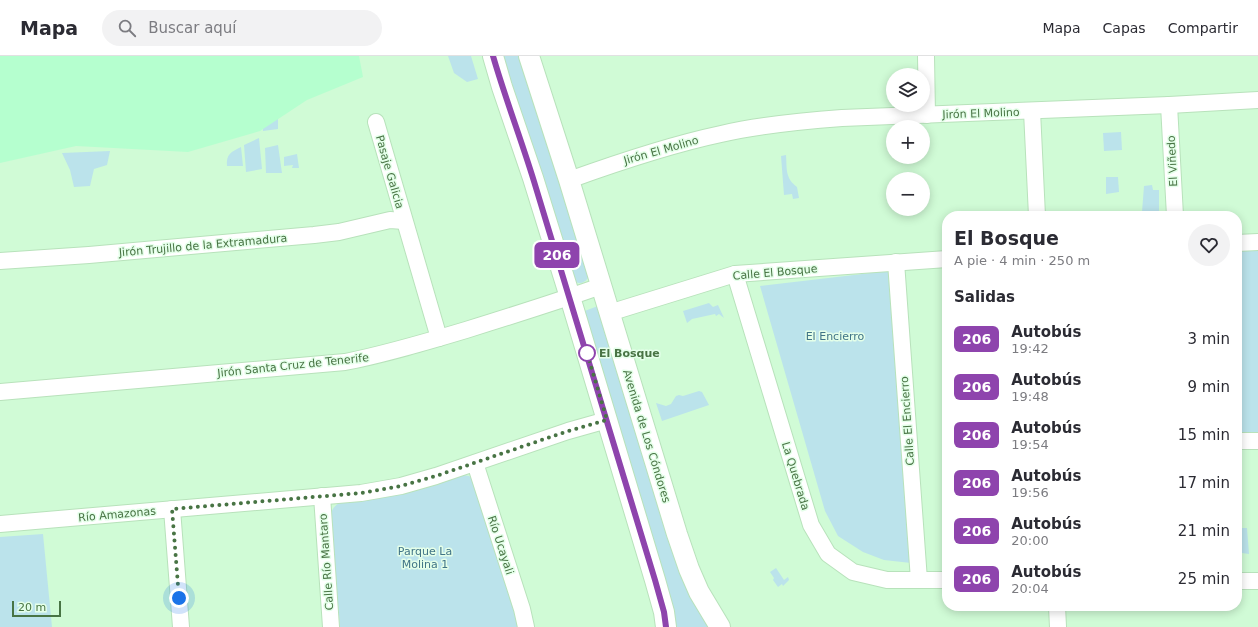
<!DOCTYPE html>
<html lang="es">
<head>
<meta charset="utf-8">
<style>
  :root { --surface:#fff; --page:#f2f2f3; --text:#2b2b33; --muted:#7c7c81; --line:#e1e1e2 }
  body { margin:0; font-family:"DejaVu Sans",sans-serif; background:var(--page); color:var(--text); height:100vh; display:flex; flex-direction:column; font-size:15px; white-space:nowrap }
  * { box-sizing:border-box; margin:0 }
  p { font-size:13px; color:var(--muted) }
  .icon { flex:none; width:22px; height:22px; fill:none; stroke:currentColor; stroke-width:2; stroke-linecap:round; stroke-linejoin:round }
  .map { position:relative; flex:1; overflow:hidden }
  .drawer { position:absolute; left:942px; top:155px; width:300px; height:400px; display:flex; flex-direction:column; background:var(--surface); border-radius:16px; box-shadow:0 2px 10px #0003 }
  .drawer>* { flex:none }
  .badge { padding:0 8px; border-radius:6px; font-size:14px; line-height:26px }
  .tools { position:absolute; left:886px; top:12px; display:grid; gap:8px }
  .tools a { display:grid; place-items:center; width:44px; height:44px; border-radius:50%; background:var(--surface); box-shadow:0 2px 10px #0003; font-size:20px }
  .scale { position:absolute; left:12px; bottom:10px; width:49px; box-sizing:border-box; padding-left:4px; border:2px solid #487444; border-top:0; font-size:11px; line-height:14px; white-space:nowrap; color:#487444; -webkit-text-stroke:3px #e4ffe9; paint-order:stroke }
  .you { position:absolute; width:20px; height:20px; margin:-10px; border:3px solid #fff; border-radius:50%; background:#1a73e8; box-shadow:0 0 0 6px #1a73e833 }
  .map>.badge { position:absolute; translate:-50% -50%; box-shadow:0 0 0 2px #fff }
  h2 { padding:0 12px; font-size:15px; line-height:36px }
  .round { display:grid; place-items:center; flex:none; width:42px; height:42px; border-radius:21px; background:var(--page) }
  .summary { display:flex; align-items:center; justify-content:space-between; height:68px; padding:0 12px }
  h1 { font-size:19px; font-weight:800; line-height:30px }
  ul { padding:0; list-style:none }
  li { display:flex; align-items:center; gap:12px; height:48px; padding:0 12px }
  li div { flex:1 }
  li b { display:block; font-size:15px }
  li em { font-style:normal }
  li .badge { min-width:44px; font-weight:700; text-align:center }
  header { display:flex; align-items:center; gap:24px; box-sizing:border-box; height:56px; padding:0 20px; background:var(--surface); border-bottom:1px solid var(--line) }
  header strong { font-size:19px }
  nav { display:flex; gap:22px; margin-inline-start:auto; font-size:14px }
  .search { width:280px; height:36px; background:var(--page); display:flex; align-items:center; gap:10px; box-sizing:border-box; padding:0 14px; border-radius:22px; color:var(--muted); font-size:15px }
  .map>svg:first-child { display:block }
  .residential { fill:#d0fbd6; fill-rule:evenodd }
  .green { fill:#bbe3eb }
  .sand { fill:#b5ffcf }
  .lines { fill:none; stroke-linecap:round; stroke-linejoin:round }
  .minor-casing { stroke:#b8e2bb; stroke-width:18 }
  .tertiary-casing { stroke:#b8e2bb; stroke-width:22 }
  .minor { stroke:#fff; stroke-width:16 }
  .tertiary { stroke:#fff; stroke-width:20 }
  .line-casing { stroke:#fff; stroke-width:9 }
  .line { stroke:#8e44ad; stroke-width:6 }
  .walk { stroke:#487444; stroke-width:4; stroke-dasharray:0 7.2 }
  .stop-dot { fill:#fff; stroke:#8e44ad; stroke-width:2 }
  .labels { text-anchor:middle; stroke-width:3; stroke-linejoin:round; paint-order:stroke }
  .street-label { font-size:11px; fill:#487444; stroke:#e4ffe9 }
  .park-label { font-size:11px; fill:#407487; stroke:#e4ffe9 }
  .stop-label { font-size:11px; font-weight:bold; fill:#487444; stroke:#e4ffe9; text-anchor:start }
</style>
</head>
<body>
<header>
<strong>Mapa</strong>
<div class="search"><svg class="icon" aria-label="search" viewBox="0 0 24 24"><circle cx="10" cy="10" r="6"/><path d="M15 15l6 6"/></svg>Buscar aquí</div>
<nav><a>Mapa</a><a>Capas</a><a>Compartir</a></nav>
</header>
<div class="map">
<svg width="1258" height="571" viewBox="0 0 1258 571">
  <rect width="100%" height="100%" fill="#dcfee2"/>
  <path class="residential" d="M0,0h1258v571h-1258zM893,19h30v30h-30zM893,71h30v30h-30zM893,123h30v30h-30zM947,160h290v390h-290z"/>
  <g class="green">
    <polygon points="448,0 471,0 478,23 467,26 454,17"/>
    <path d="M503,0h18l67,216v6c-4,5 -7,6 -13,4z"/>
    <polygon points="278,58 278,73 263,75 262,61"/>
    <polygon points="1121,76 1122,94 1104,95 1103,77"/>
    <polygon points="259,82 262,113 246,116 244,89"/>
    <polygon points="278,89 282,117 266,117 265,92"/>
    <path d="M241,91l2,19h-16c-1,-12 4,-14 14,-19z"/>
    <polygon points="110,95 107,109 94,113 90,130 74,131 70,114 62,97"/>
    <polygon points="297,98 299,112 292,112 293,109 284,110 284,101"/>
    <path d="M786,99c1,14 -1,23 11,32l2,11 -6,1 -1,-5 -8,1 -3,-39z"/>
    <polygon points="1106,121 1118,121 1119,136 1106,138"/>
    <polygon points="1152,129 1153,134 1159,134 1159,157 1142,156 1144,130"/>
    <polygon points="1258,194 1258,377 1237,376 1237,195"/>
    <polygon points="888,215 911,507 884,504 863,496 838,480 825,455 760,230"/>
    <polygon points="709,247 713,251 718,249 724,262 719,258 716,260 715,258 692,263 687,267 683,255"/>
    <polygon points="598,250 710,571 676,571 582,256"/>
    <polygon points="699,335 702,336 709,349 662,365 656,347 666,350 671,348 676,340 679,339 683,340"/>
    <path d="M463,419l6,1 5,4 43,138 1,9h-178l-9,-113c2,-8 6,-10 13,-13z"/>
    <polygon points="1239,472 1247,472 1249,498 1242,497 1238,501"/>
    <polygon points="43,478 52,571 0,571 0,481"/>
    <polygon points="776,512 784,524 788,521 789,524 783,530 782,528 778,531 773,524 774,522 770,516"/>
  </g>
  <polygon class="sand" points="0,0 359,0 363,21 307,44 260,75 188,96 76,90 0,107"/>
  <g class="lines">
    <g class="minor-casing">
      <g id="minor">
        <polyline points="926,0 927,59"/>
        <polyline points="1169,49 1175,160"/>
        <polyline points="1032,55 1037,160"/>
        <polyline points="376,66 439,282"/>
        <path d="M569,124c50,-18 100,-35 152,-46 39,-9 80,-13 121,-16l327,-13 89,-5"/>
        <polyline points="1237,187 1258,186"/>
        <polyline points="0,205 89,199 314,179 339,176 390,164 404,165"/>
        <polyline points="896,206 919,524"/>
        <polyline points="735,218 811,469 828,498 853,516 887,524 947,524"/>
        <polyline points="609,257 735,218 947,203"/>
        <path d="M0,336l345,-30c41,-8 81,-20 121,-32 45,-14 90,-28 135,-44"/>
        <polyline points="1237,385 1258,385"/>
        <polyline points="475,407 522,553 526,571"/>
        <polyline points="322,440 331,571"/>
        <polyline points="172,453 181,571"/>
        <polyline points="0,468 361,437 401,430 436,420 568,375 607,364"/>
        <polyline points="1237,525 1258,525"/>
        <polyline points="1057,550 1058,571"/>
      </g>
    </g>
    <g class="tertiary-casing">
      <g id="tertiary">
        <polyline points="493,0 502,31 533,122 570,241 655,524 664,556 666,571"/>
        <polyline points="529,0 569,124 677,478 689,513 699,536 720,571"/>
      </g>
    </g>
    <use href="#minor" class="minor"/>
    <use href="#tertiary" class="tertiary"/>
  </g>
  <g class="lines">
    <g class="line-casing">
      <path id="line" d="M493,0c13,45 30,88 43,132 40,131 79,261 119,392l9,32 2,15"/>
    </g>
    <use href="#line" class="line"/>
    <polyline class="walk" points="179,542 172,453 361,437 401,430 436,420 568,375 607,364 587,297"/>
  </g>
  <circle class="stop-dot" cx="587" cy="297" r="8"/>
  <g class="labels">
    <g class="street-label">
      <text transform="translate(981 57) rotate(-2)" y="4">Jirón El Molino</text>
      <text transform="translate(661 94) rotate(-16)" y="4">Jirón El Molino</text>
      <text transform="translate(1172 105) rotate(-93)" y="4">El Viñedo</text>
      <text transform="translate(390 116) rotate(74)" y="4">Pasaje Galicia</text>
      <text transform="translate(203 189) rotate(-5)" y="4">Jirón Trujillo de la Extramadura</text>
      <text transform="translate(775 216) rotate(-5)" y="4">Calle El Bosque</text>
      <text transform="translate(293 309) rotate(-6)" y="4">Jirón Santa Cruz de Tenerife</text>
      <text transform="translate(907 365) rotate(-94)" y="4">Calle El Encierro</text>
      <text transform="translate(647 380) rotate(73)" y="4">Avenida de Los Cóndores</text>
      <text transform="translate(796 420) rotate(73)" y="4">La Quebrada</text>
      <text transform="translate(117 458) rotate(-5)" y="4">Río Amazonas</text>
      <text transform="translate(501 489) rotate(72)" y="4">Río Ucayali</text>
      <text transform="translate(326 506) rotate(-94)" y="4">Calle Río Mantaro</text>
    </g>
    <g class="park-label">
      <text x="835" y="284">El Encierro</text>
      <text x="425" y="499">Parque La<tspan x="425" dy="13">Molina 1</tspan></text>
    </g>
    <g class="stop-label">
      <text x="599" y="301">El Bosque</text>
    </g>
  </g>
</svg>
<div class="tools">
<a><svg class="icon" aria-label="layers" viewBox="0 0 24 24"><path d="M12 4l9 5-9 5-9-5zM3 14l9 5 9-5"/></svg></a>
<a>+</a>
<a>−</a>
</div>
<div class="scale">20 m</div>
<div class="you" style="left:179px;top:542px"></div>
<b class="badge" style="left:557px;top:199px;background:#8e44ad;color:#fff">206</b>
<section class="drawer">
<div class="summary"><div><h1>El Bosque</h1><p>A pie · 4 min · 250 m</p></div><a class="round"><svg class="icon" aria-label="heart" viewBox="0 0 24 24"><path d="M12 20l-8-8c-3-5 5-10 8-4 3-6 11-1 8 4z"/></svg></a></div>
<h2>Salidas</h2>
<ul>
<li><span class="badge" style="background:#8e44ad;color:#fff">206</span><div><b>Autobús</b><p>19:42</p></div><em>3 min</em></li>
<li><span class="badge" style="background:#8e44ad;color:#fff">206</span><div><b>Autobús</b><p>19:48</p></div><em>9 min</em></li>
<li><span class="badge" style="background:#8e44ad;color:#fff">206</span><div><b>Autobús</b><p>19:54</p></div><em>15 min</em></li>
<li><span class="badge" style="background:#8e44ad;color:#fff">206</span><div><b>Autobús</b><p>19:56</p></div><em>17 min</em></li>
<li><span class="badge" style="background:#8e44ad;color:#fff">206</span><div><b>Autobús</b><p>20:00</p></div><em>21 min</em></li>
<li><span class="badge" style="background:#8e44ad;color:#fff">206</span><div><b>Autobús</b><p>20:04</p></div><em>25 min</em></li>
</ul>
</section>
</div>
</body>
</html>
